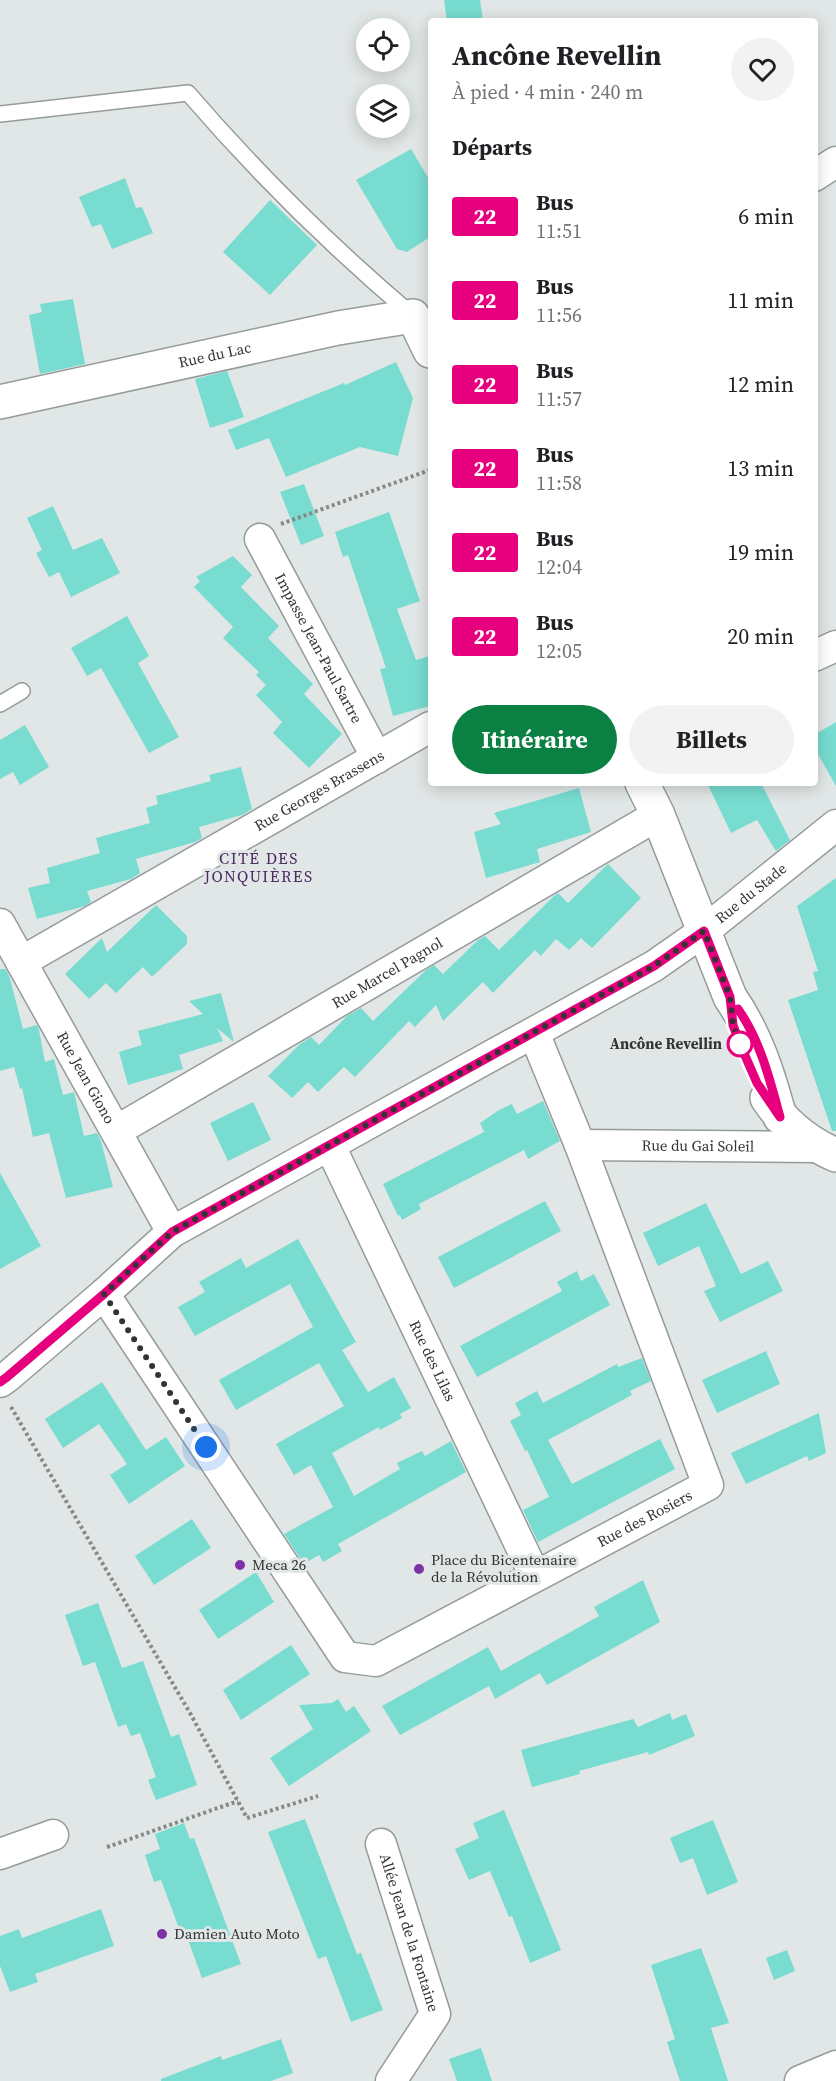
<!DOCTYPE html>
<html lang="fr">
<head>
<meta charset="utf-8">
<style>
  :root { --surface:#fff; --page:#f2f2f2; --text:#202124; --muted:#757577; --accent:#0b8043 }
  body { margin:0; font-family:"Source Serif 4",serif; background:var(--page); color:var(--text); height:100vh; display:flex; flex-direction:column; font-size:22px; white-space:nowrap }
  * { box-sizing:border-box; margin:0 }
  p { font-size:20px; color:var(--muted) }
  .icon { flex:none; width:33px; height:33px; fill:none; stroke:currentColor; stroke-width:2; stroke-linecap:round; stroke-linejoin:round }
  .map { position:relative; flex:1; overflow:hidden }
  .details { position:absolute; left:428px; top:18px; width:390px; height:768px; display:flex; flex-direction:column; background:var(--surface); border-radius:6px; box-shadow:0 3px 15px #0003 }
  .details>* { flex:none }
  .badge { padding:0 12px; border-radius:4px; font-size:21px; line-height:39px }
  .controls { position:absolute; left:356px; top:18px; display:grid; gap:12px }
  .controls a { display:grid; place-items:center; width:54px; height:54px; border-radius:50%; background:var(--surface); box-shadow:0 3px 15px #0003; font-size:30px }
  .you { position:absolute; width:30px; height:30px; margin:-15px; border:4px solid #fff; border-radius:50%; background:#1a73e8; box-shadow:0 0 0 9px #1a73e833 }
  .map>.badge { position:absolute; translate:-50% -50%; box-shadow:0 0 0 3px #fff }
  h2 { padding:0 24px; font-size:22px; line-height:54px }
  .round { display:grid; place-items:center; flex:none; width:63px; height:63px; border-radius:32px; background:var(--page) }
  .headline { display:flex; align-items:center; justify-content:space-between; height:102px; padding:0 24px }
  h1 { font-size:28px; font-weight:700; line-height:45px }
  .primary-button { display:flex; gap:12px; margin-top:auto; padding:12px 24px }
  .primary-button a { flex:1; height:69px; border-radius:36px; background:var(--accent); color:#fff; font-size:24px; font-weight:700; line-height:69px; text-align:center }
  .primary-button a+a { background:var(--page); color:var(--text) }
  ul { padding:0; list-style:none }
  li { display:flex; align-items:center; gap:18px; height:84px; padding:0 24px }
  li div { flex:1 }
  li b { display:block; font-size:22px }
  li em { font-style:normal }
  li .badge { min-width:66px; font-weight:700; text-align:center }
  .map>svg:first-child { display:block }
  .building { fill:#78dcd0 }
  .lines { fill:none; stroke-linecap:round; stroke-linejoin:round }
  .service-casing { stroke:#959b9a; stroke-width:18 }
  .minor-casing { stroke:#959b9a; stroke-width:33 }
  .tertiary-casing { stroke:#959b9a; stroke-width:36 }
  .path { stroke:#858988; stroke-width:4; stroke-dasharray:3 3; stroke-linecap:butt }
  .service { stroke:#fff; stroke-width:15 }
  .minor { stroke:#fff; stroke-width:30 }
  .tertiary { stroke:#fff; stroke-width:33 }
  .line-casing { stroke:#fff; stroke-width:14 }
  .line { stroke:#e6007e; stroke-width:9 }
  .walk { stroke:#323534; stroke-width:6; stroke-dasharray:0 10.8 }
  .stop-dot { fill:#fff; stroke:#e6007e; stroke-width:3 }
  .poi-dot { fill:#7d33a5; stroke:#e1e7e6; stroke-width:2 }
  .labels { text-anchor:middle; stroke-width:6; stroke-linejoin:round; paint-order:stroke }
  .street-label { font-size:15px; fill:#323534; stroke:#e1e7e6 }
  .stop-label { font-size:15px; font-weight:bold; fill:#323534; stroke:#e1e7e6; text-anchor:end }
  .poi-label { font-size:15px; fill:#323534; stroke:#e1e7e6; text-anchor:start }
  .neighbourhood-label { font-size:16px; letter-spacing:1.5px; fill:#4e2c64; stroke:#e1e7e6 }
</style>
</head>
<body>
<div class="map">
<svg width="836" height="2081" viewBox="0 0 836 2081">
  <rect width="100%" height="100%" fill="#e1e7e6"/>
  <g class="building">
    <polygon points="444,0 480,0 483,21 447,21"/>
    <polygon points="411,149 430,181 430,237 407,252 397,249 356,180"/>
    <polygon points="125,178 136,208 142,207 153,233 112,249 101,224 92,227 79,197"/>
    <polygon points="270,200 317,245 270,295 223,252"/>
    <polygon points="73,299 85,364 40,374 29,315 42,312 40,304"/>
    <polygon points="396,362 413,398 398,456 360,447 286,477 269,438 236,450 228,430 344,383 345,385"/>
    <polygon points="227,371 244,417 210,428 195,379"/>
    <polygon points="304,484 324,536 301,545 280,492"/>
    <polygon points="53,506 73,550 102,538 120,573 71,597 59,572 49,577 36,553 42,550 27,518"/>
    <polygon points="389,512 420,601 397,609 416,660 430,656 430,706 393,716 380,669 386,668 348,555 343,557 335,532"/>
    <polygon points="233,556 252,575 241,587 279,626 268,638 313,684 304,694 342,734 309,768 273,733 282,722 256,695 266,685 256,675 259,672 223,638 233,627 194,587 200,581 196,577"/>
    <polygon points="127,616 149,656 138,663 179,737 149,753 101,668 87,676 71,648"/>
    <polygon points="836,722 836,786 814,747 814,735"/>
    <polygon points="25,725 49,767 20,785 13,772 0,779 0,740"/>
    <polygon points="241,767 252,809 242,815 199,827 202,838 195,842 136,859 140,873 131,879 87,891 91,902 85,906 37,919 28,888 50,883 47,868 100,853 96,838 150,823 146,808 158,804 156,796 211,781 209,775"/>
    <polygon points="707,783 761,783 790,840 776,851 757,820 731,833"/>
    <polygon points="579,788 591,832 537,849 540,862 486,878 474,832 501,824 494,813"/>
    <polygon points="608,864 641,898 592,948 581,938 569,950 556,939 541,956 535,950 493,993 483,982 443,1021 436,1005 415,1027 409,1021 355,1077 344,1067 318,1092 308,1082 292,1098 268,1076 300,1044 311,1037 319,1045 347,1016 361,1008 373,1021 426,970 434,965 443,974 478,940 485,936 499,950 554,896 558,893 568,903"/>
    <polygon points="836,878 836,1131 832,1131 788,1000 818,990 813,972 818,971 797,906"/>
    <polygon points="156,905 187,936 187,944 152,977 143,967 116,993 106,983 89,999 65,974 102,938 107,952"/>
    <polygon points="0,969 5,969 9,975 23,1029 37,1025 39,1030 45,1062 54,1059 63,1095 74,1092 84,1136 97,1133 101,1141 113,1187 66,1198 49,1133 33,1137 22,1088 20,1089 14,1067 0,1071"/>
    <polygon points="221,993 234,1042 217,1028 223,1041 179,1055 183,1069 128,1085 119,1052 142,1045 138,1031 203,1014 189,1001"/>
    <polygon points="543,1101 560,1141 528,1159 524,1150 419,1204 421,1209 402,1220 400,1215 398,1216 383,1184 484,1132 480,1123 499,1110 512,1104 517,1114"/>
    <polygon points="253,1102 271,1140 228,1161 210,1123"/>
    <polygon points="0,1173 41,1246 0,1269"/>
    <polygon points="545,1201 561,1231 454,1288 438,1257"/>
    <polygon points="706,1203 741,1274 768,1261 783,1291 720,1322 704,1291 716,1286 699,1246 658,1266 643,1233"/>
    <polygon points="298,1239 356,1342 342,1350 368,1392 394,1377 411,1408 400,1414 402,1418 380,1430 379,1427 332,1453 354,1496 400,1469 397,1463 422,1451 425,1456 451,1441 466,1472 338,1544 342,1551 323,1562 319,1555 304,1564 284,1534 333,1507 311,1465 294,1475 276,1444 344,1406 319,1363 236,1410 219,1380 313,1327 290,1284 195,1336 178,1307 205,1292 199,1282 241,1258 246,1268"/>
    <polygon points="577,1271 581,1281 594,1274 610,1305 477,1377 460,1346 562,1291 557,1282"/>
    <polygon points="766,1351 780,1384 717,1413 702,1380"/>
    <polygon points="642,1358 651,1381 630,1391 632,1395 548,1440 572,1484 660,1439 675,1469 538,1542 523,1510 549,1497 527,1450 525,1451 510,1421 521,1415 515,1403 537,1391 543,1403 617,1364 618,1367"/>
    <polygon points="102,1382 146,1450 166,1437 185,1466 129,1504 110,1475 127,1464 99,1424 63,1448 45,1419"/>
    <polygon points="819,1413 826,1453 809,1461 807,1456 746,1484 731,1453"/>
    <polygon points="192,1519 211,1548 154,1585 135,1556"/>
    <polygon points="256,1572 274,1602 218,1639 199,1610"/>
    <polygon points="643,1580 660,1622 547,1685 540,1673 495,1699 489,1686 400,1735 382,1706 488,1647 501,1671 599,1616 594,1607"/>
    <polygon points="98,1603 122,1668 143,1661 171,1737 179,1734 197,1785 156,1800 148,1780 156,1777 140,1733 131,1736 126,1724 118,1727 95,1662 83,1666 65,1615"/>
    <polygon points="291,1645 310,1674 241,1720 223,1690"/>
    <polygon points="338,1699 346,1712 354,1706 371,1731 289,1786 270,1758 313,1729 299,1705 332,1703"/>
    <polygon points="670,1713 672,1720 686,1714 695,1736 649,1755 648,1752 579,1771 580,1774 532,1787 521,1750 633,1719 638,1727"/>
    <polygon points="504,1810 561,1950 530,1963 512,1916 509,1917 490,1871 469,1880 455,1849 479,1838 473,1823"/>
    <polygon points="305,1819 357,1954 361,1953 383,2010 351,2022 326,1956 318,1959 268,1832"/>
    <polygon points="713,1820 738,1882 707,1895 693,1858 680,1863 670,1838"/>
    <polygon points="184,1823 190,1839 194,1838 241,1964 202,1978 184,1929 180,1931 161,1880 154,1882 145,1855 160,1849 155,1834"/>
    <polygon points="101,1909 114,1946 35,1974 38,1982 10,1992 0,1966 0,1936 19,1929 22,1938"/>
    <polygon points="701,1948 729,2023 711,2028 728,2081 680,2081 667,2042 675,2039 651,1965"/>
    <polygon points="787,1950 795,1971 774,1980 766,1958"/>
    <polygon points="281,2039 293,2073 271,2081 161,2081 161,2079 221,2056 222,2060"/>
    <polygon points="481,2048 492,2081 457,2081 449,2059"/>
  </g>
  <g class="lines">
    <g class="service-casing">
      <g id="service">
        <path d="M0,114l188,-21c68,79 144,154 223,221"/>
        <polyline points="0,704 22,691"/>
      </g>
    </g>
    <g class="minor-casing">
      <g id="minor">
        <polyline points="814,176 836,162"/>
        <path id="s1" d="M260,539l117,219"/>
        <polyline points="814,656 836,646"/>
        <path id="s2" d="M0,924l172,308"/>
        <path id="s3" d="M21,962l409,-235"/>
        <path id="s4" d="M116,1131l542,-316"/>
        <path id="s5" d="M580,1145l238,2"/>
        <path id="s6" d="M330,1146l205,430"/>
        <path id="s7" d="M104,1294l241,363 31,4 332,-176 -128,-340 -46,-112"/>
        <path id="s8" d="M0,1382l7,-5 97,-83 68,-62 482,-266 50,-35 132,-106"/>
        <path id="s9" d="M381,1844l54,170 -44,67"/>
        <polyline points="0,1854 53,1835"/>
        <polyline points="800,2081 836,2066"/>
      </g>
    </g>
    <g class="tertiary-casing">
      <g id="tertiary">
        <path id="s10" d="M0,402l338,-74 75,-12 17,35"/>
        <path d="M642,783l16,32 72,182c26,38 38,76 50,120"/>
        <path d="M767,1098c17,26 41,45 69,57"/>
      </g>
    </g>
    <g class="path">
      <polyline points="281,524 430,470"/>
      <polyline points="11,1407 190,1713 247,1818 318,1796"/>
      <polyline points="107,1847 238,1801"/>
    </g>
    <use href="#service" class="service"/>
    <use href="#minor" class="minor"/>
    <use href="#tertiary" class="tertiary"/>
  </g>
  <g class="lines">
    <g class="line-casing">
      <path id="line" d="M0,1382l7,-5 97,-83 68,-62 482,-266 50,-35 26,66 3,28 7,19 17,39 23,34c-10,-37 -20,-77 -42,-108"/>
    </g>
    <use href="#line" class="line"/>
    <polyline class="walk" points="206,1447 104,1294 172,1232 654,966 704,931 730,997 733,1025 740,1044"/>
  </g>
  <circle class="stop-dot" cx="740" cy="1044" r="12"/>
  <g class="poi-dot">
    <circle cx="240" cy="1565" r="6"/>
    <circle cx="419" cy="1569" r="6"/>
    <circle cx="162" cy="1934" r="6"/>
  </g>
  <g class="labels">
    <g class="street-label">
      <text dy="5" stroke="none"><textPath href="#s10" startOffset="220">Rue du Lac</textPath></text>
      <text dy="5" stroke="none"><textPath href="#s1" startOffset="124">Impasse Jean-Paul Sartre</textPath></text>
      <text dy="5" stroke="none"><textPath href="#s3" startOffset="344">Rue Georges Brassens</textPath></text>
      <text dy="5" stroke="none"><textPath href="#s8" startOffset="900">Rue du Stade</textPath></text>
      <text dy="5" stroke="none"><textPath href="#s4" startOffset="314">Rue Marcel Pagnol</textPath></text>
      <text dy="5" stroke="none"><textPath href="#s2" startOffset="176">Rue Jean Giono</textPath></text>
      <text dy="5" stroke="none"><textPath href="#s5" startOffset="118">Rue du Gai Soleil</textPath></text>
      <text dy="5" stroke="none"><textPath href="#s6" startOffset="238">Rue des Lilas</textPath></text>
      <text dy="5" stroke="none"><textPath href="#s7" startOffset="771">Rue des Rosiers</textPath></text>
      <text dy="5" stroke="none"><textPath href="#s9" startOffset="93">Allée Jean de la Fontaine</textPath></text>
    </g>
    <g class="stop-label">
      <text x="722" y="1049">Ancône Revellin</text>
    </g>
    <g class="poi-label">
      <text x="431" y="1565">Place du Bicentenaire<tspan x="431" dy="17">de la Révolution</tspan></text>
      <text x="252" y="1570">Meca 26</text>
      <text x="174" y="1939">Damien Auto Moto</text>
    </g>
    <g class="neighbourhood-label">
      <text x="259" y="864">CITÉ DES<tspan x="259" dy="18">JONQUIÈRES</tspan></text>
    </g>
  </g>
</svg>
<div class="controls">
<a><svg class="icon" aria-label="locate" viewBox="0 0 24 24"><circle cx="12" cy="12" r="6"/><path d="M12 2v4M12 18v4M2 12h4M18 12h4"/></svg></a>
<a><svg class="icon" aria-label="layers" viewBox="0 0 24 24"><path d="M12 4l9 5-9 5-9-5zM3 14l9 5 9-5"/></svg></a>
</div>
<div class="you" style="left:206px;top:1447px"></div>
<section class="details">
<div class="headline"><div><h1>Ancône Revellin</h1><p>À pied · 4 min · 240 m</p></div><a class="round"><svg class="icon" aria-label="heart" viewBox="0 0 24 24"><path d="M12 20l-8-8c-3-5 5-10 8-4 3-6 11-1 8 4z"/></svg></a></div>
<h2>Départs</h2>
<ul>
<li><span class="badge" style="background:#e6007e;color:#fff">22</span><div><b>Bus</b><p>11:51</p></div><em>6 min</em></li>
<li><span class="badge" style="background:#e6007e;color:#fff">22</span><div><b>Bus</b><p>11:56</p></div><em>11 min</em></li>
<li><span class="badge" style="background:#e6007e;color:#fff">22</span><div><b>Bus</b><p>11:57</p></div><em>12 min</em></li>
<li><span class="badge" style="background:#e6007e;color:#fff">22</span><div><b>Bus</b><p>11:58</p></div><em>13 min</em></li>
<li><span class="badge" style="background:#e6007e;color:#fff">22</span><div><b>Bus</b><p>12:04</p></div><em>19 min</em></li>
<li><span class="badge" style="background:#e6007e;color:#fff">22</span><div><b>Bus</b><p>12:05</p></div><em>20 min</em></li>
</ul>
<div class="primary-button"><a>Itinéraire</a><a>Billets</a></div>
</section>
</div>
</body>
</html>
